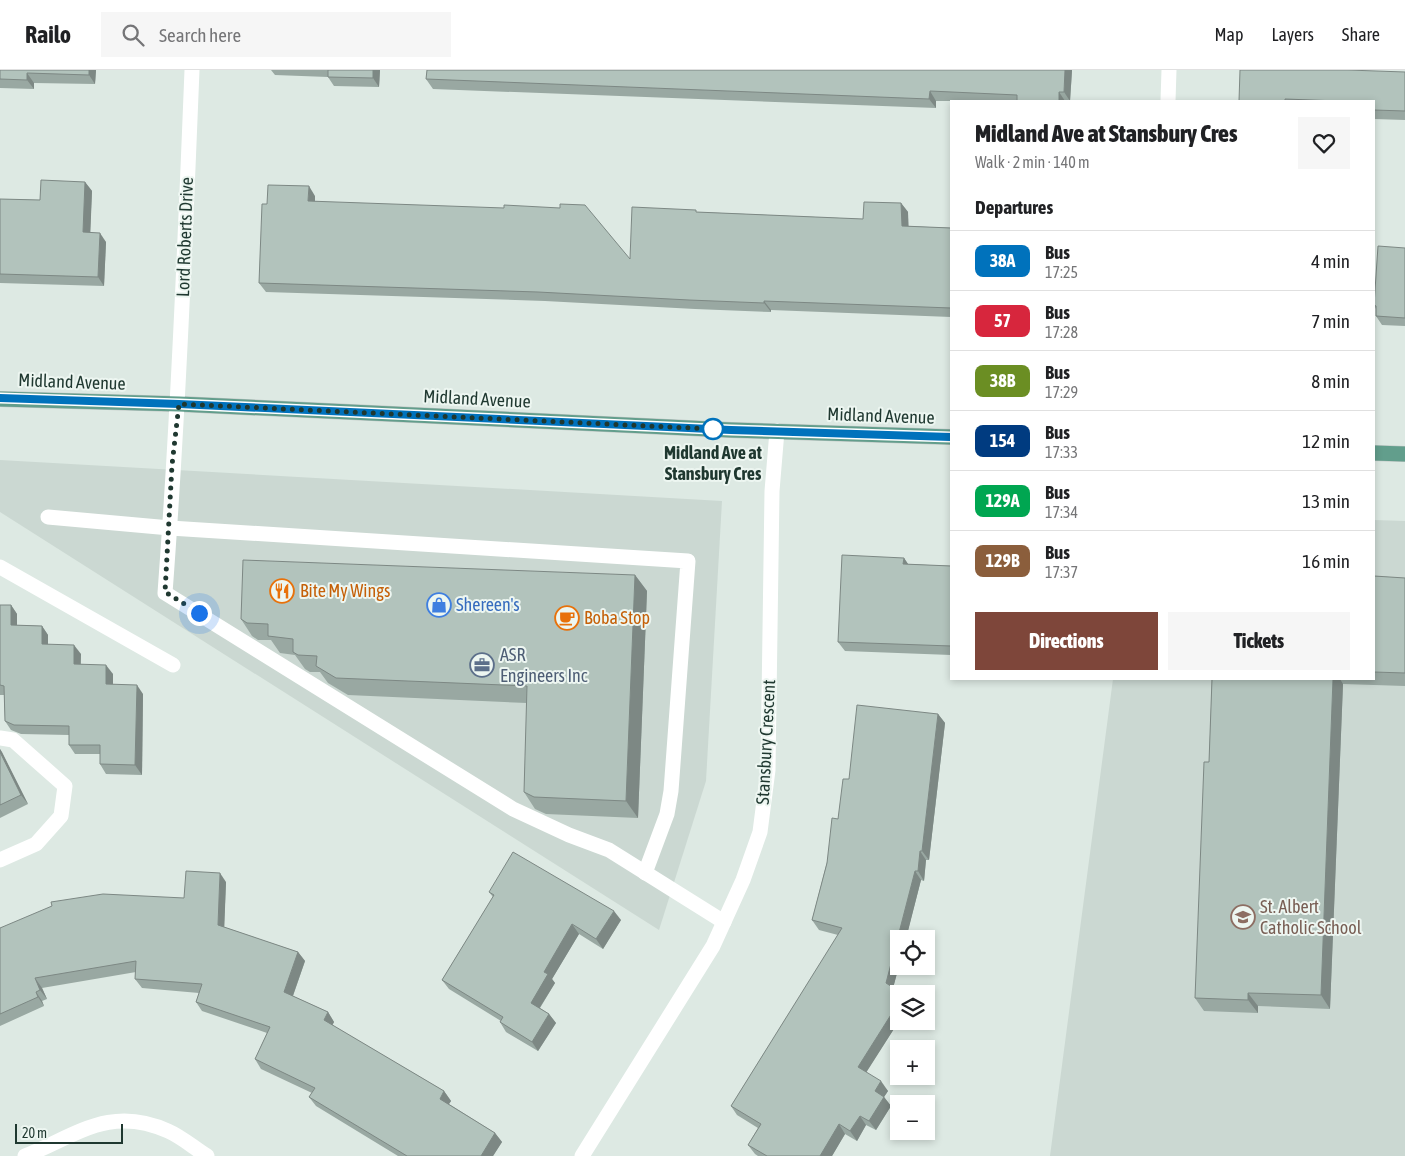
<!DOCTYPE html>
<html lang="en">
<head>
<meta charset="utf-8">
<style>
  :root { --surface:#fff; --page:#f6f6f6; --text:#202124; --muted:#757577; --line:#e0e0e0; --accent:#7e463a }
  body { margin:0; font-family:"Asap Condensed",sans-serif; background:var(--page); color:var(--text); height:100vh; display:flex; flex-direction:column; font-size:19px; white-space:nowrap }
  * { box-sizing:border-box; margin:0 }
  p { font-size:16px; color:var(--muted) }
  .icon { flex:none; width:28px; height:28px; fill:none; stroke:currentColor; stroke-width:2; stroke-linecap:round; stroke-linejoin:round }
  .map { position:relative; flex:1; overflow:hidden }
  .side { position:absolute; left:950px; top:30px; width:425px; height:580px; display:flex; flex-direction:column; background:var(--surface); border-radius:0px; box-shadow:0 2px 8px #0003 }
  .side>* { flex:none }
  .badge { padding:0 10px; border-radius:8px; font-size:18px; line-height:32px }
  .controls { position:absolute; left:890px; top:860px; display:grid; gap:10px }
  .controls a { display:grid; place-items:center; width:45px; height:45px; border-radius:0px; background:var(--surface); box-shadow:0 2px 8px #0003; font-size:25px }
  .scale { position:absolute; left:15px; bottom:12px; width:108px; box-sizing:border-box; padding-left:5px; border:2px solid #1f3830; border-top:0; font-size:14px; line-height:18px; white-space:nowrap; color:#1f3830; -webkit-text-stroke:4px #edf6f1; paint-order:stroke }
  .you { position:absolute; width:25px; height:25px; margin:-12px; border:4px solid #fff; border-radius:50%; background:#1a73e8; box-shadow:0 0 0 8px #1a73e833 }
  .map>.badge { position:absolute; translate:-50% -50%; box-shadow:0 0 0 2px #fff }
  h2 { padding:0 25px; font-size:19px; line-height:45px }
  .round { display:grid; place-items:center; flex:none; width:52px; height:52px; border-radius:0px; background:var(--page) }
  .overview { display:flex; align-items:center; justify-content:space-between; height:85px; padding:0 25px }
  h1 { font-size:24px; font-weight:800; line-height:38px }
  .primary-button { display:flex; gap:10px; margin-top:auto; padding:10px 25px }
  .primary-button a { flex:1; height:58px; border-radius:0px; background:var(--accent); color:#fff; font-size:20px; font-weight:800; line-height:58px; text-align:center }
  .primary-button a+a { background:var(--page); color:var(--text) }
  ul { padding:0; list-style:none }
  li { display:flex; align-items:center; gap:15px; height:60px; padding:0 25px; border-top:1px solid var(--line) }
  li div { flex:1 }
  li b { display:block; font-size:19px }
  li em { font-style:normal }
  li .badge { min-width:55px; font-weight:700; text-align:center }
  header { display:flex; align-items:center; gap:30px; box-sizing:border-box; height:70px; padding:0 25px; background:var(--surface); border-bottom:1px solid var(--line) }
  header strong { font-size:24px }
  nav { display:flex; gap:28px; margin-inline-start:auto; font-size:18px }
  .search { width:350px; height:45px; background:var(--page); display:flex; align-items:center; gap:12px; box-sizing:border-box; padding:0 18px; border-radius:0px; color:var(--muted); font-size:19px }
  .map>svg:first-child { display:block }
  .built { fill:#cbd8d2 }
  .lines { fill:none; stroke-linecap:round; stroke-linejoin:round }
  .major-casing { stroke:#bcc3c1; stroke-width:16 }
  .minor { stroke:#fff; stroke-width:15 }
  .major { stroke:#629e8c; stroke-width:15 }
  .wall { fill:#99a8a2 }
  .shaded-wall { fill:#7d8884 }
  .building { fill:#b2c3bc; stroke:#7d8884 }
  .line-casing { stroke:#fff; stroke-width:11 }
  .line { stroke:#0072bc; stroke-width:8 }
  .walk { stroke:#1f3830; stroke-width:5; stroke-dasharray:0 9 }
  .stop-dot { fill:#fff; stroke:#0072bc; stroke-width:2.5 }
  .labels { text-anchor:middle; stroke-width:4; stroke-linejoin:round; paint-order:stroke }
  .street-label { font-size:18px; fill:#1f3830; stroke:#edf6f1 }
  .stop-label { font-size:18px; font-weight:bold; fill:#1f3830; stroke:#edf6f1 }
  .food-label { font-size:18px; fill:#c56008; stroke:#edf6f1; text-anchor:start }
  .shop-label { font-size:18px; fill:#366cbe; stroke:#edf6f1; text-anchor:start }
  .service-label { font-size:18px; fill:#4e5e75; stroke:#edf6f1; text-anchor:start }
  .education-label { font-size:18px; fill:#785e54; stroke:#edf6f1; text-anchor:start }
</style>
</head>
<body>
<header>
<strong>Railo</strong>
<div class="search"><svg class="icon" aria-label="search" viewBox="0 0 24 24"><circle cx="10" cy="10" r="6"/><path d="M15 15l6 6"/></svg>Search here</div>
<nav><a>Map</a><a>Layers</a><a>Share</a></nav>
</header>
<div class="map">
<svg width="1405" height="1086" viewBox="0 0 1405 1086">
  <rect width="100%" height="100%" fill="#dde9e3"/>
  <g class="built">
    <polygon points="0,390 722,431 706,711 659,860 0,442"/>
    <polygon points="1374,450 1405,451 1405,1086 1050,1086 1113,609 1374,609"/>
  </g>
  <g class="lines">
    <g class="major-casing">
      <g id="major">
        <polyline points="0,329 179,334 731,360 951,367"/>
        <polyline points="1374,383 1405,384"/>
      </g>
    </g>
    <g class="minor">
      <path d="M192,0c-7,174 -14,349 -27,523l348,216 56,26 40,15 115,72"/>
      <polyline points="1168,31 1169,0"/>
      <polyline points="48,447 170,458 688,491 671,721 667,744 645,803"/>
      <polyline points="0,497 173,595"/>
      <polyline points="0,668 13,670 65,716 61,746 36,774 0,790"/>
      <path d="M25,1086c52,-21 85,-51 143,-25 14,6 26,17 39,25"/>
      <polyline points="582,1086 713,876 743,810 760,762 768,700 772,421 777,361"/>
    </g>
    <use href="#major" class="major"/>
  </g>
  <g class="wall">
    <polygon points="0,0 96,0 95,14 34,13 34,19 0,18"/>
    <polygon points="271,0 380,0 379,17 334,16 328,7 275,5"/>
    <polygon points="427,0 1072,0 1070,31 936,31 936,38 433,19 426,9"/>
    <polygon points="1405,2 1405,54 1405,50 1374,49 1374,31 1239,31"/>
    <polygon points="85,112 92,121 90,162 106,172 104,216 0,213 0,129 40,130"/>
    <polygon points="315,126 315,131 630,189 698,142 863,149 901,133 908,142 908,156 951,158 951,247 771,240 771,242 695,239 545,231 266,222 259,213 267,134"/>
    <polygon points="1405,178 1405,256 1382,255 1376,246 1376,239 1374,235"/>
    <polygon points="904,488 908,494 951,496 951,585 845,581 838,572"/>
    <polygon points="635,505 647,521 638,748 546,744 535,739 524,722 527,633 348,625 328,613 320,602 310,602 305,599 295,585 280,583 271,570 258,570 252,566 241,549"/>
    <polygon points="1374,506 1405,508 1405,616 1343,614 1330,939 1258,936 1258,943 1204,941 1195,928 1209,692 1212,609 1374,609"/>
    <polygon points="0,535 11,535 17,544 17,555 42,556 48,565 48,574 81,584 81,594 113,604 113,614 143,624 142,705 106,704 100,694 100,684 75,684 69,675 69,665 21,664 11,660 5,651 4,625 0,625"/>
    <polygon points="938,644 945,653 929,790 926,790 924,811 921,810 893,918 899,924 899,951 866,1002 888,1021 884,1027 891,1036 876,1060 866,1055 857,1071 845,1064 832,1086 758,1086 755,1084 748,1075 758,1058 737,1045 731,1036 838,865 819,860 812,850 838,749"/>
    <polygon points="0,679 28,734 0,748"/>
    <polygon points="226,812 224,857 298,882 305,891 293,926 328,942 334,952 332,955 444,1021 451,1031 449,1034 495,1063 502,1072 493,1086 398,1086 316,1036 309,1027 312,1023 261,999 255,989 267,963 202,941 196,932 199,923 142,918 135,909 136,902 42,918 47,929 42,931 44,936 0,956 0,858 184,828"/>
    <polygon points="489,822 621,850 603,879 579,864 552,909 555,913 540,938 549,944 556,953 538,981 506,962 500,952 501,951 449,919 442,910 493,827"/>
  </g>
  <g class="shaded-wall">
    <polygon points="89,0 96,0 95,14 89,5"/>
    <polygon points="373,0 380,0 379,17 373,8"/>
    <polygon points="1065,0 1072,0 1070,31 1064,22"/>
    <polygon points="27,3 34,13 34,19 27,10"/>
    <polygon points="930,21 936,31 936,38 929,29"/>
    <polygon points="1059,22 1065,31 1059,31"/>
    <polygon points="85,112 92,121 90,171 83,162"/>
    <polygon points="309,116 315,126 315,140 308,131"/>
    <polygon points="901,133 908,142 909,165 902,156"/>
    <polygon points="100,163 106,172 104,216 98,207"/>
    <polygon points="764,231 771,240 771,242 764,233"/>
    <polygon points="904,488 910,497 903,494"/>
    <polygon points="635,505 647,521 638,748 626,731"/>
    <polygon points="11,535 17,544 17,564 11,555"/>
    <polygon points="42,556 48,565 48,583 42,574"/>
    <polygon points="74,575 81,584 80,603 74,594"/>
    <polygon points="106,595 113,604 113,623 106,614"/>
    <polygon points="1333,609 1340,609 1343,614 1330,939 1321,925"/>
    <polygon points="137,615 143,624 142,705 135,695"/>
    <polygon points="938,644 945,653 929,790 922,781"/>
    <polygon points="0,679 2,682 28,734 21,725 0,682"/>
    <polygon points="920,781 926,790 924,811 918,801"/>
    <polygon points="915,801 921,810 906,869 899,869 899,896 892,922 886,913"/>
    <polygon points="220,803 226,812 224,864 218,855"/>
    <polygon points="614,841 621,850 603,879 596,869"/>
    <polygon points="572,854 579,864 552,909 555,913 537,942 531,933 544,902"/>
    <polygon points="298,882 305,891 291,931 284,922"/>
    <polygon points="35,908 42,918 47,929 40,920"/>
    <polygon points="36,922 42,931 44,936 38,927"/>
    <polygon points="1248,923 1258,936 1258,943 1248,930"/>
    <polygon points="899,932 899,951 864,1006 858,997"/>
    <polygon points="328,942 334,952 330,960 324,950"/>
    <polygon points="549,944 556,953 538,981 532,972"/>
    <polygon points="881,1011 888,1021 882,1030 875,1021"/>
    <polygon points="444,1021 451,1031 446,1038 440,1029"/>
    <polygon points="884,1027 891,1036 876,1060 869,1051"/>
    <polygon points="860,1046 866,1055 857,1071 850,1061"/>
    <polygon points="839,1054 845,1064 832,1086 820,1086"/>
    <polygon points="495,1063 502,1072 493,1086 481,1086"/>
  </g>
  <g class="building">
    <polygon points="0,0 89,0 89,5 27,3 27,10 0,9"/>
    <polygon points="328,0 373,0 373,8 328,7"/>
    <polygon points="427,0 1065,0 1064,22 1059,22 1059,31 1017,31 1017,25 930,21 929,29 426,9"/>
    <polygon points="1240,0 1348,0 1405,2 1405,41 1374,40 1374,31 1338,31 1285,29 1285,31 1239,31"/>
    <polygon points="41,110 85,112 83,162 100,163 98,207 0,204 0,129 40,130"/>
    <polygon points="268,115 309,116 308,131 504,138 504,135 560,138 560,134 585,135 630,189 632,137 696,140 696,142 863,149 864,132 901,133 902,156 951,158 951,238 764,231 764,233 689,230 538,222 259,213 262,134 267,134"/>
    <polygon points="1378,176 1405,178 1405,248 1376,246 1376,236 1374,235"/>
    <polygon points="842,485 904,488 903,494 951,496 951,576 838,572"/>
    <polygon points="243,490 635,505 626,731 534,727 524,722 527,616 336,608 316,596 317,586 298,585 293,582 293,569 268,566 268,554 247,553 241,549"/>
    <polygon points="1374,506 1405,508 1405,603 1374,602"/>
    <polygon points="0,535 11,535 11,555 42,556 42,574 74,575 74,594 106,595 106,614 137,615 135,695 100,694 100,675 69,675 69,656 14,655 5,651 4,616 0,615"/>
    <polygon points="1212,609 1333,609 1321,925 1248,923 1248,930 1195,928 1204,692 1209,692"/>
    <polygon points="857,635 938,644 922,781 920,781 918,801 915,801 886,913 903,924 899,924 899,932 858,997 881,1011 875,1021 884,1027 869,1051 860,1046 850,1061 839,1054 820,1086 767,1086 748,1075 761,1054 731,1036 842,858 812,850 827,793 832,748 838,749 843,709 849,709"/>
    <polygon points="0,682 21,725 0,735"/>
    <polygon points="513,782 614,841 596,869 572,854 544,902 548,904 531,933 549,944 532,972 500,952 503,947 442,910 494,825 489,822"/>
    <polygon points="186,801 220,803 218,855 298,882 284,922 328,942 324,950 444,1021 440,1029 495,1063 481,1086 407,1086 309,1027 315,1018 255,989 270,957 196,932 202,914 135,909 136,891 35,908 40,920 36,922 38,927 0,944 0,858 52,836 51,832 103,824 184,828"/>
  </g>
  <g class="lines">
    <g class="line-casing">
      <polyline id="line" points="0,328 179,334 731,360 951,367"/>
    </g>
    <use href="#line" class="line"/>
    <polyline class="walk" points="199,543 165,522 172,395 179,334 713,359"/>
  </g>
  <defs>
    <g id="restaurant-ring" transform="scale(1.25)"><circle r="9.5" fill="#edf6f1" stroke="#e8710a" stroke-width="1.5"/><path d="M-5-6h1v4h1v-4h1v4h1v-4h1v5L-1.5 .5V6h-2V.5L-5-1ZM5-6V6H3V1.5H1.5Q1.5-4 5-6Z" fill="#e8710a"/></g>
    <g id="shop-ring" transform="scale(1.25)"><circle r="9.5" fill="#edf6f1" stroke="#3f7fe0" stroke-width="1.5"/><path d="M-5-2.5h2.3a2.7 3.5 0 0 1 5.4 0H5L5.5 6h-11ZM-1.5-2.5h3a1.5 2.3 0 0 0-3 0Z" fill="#3f7fe0"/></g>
    <g id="cafe-ring" transform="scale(1.25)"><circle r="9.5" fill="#edf6f1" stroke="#e8710a" stroke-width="1.5"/><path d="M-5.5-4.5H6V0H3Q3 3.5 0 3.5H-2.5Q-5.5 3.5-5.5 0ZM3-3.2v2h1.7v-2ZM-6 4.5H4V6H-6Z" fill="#e8710a"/></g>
    <g id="office-ring" transform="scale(1.25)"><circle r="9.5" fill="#edf6f1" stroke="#5c6f8a" stroke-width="1.5"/><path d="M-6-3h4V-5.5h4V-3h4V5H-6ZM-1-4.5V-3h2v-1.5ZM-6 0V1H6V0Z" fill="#5c6f8a"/></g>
    <g id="school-ring" transform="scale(1.25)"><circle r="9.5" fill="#edf6f1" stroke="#8d6e63" stroke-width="1.5"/><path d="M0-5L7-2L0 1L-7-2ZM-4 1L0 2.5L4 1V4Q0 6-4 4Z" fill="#8d6e63"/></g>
  </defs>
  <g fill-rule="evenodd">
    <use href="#restaurant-ring" x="282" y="521"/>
    <use href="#shop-ring" x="439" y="535"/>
    <use href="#cafe-ring" x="567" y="548"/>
    <use href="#office-ring" x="482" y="595"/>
    <use href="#school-ring" x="1243" y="847"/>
  </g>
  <circle class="stop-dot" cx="713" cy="359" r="10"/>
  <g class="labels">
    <g class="street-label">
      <text transform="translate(185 167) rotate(-88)" y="6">Lord Roberts Drive</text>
      <text transform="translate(72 312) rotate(2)" y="6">Midland Avenue</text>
      <text transform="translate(477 329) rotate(3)" y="6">Midland Avenue</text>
      <text transform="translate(881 346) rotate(2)" y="6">Midland Avenue</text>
      <text transform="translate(766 672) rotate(-87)" y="6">Stansbury Crescent</text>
    </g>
    <g class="stop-label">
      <text x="713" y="389">Midland Ave at<tspan x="713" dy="21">Stansbury Cres</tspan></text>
    </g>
    <g class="food-label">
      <text x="300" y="527">Bite My Wings</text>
      <text x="584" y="554">Boba Stop</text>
    </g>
    <g class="shop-label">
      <text x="456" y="541">Shereen's</text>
    </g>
    <g class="service-label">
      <text x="500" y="591">ASR<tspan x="500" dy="21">Engineers Inc</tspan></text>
    </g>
    <g class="education-label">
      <text x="1260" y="843">St. Albert<tspan x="1260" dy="21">Catholic School</tspan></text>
    </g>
  </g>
</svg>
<div class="controls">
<a><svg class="icon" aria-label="locate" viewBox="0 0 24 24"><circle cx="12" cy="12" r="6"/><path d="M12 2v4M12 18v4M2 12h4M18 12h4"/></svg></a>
<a><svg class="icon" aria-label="layers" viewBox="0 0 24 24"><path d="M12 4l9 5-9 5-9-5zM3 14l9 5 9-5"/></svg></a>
<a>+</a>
<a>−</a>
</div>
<div class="scale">20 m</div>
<div class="you" style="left:199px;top:543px"></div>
<section class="side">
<div class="overview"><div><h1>Midland Ave at Stansbury Cres</h1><p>Walk · 2 min · 140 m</p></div><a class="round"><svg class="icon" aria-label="heart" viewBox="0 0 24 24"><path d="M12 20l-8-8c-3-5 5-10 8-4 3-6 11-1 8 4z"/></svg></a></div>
<h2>Departures</h2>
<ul>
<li><span class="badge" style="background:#0072bc;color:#fff">38A</span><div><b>Bus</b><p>17:25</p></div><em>4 min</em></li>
<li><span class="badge" style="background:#d7263d;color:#fff">57</span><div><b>Bus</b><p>17:28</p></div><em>7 min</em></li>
<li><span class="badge" style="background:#6b8e23;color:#fff">38B</span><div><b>Bus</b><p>17:29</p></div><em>8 min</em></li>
<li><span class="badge" style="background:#003b80;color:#fff">154</span><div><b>Bus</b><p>17:33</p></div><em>12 min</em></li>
<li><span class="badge" style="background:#00a651;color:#fff">129A</span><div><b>Bus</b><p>17:34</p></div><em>13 min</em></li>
<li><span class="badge" style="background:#8b5e3c;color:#fff">129B</span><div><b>Bus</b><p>17:37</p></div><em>16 min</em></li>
</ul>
<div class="primary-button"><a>Directions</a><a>Tickets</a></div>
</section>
</div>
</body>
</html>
